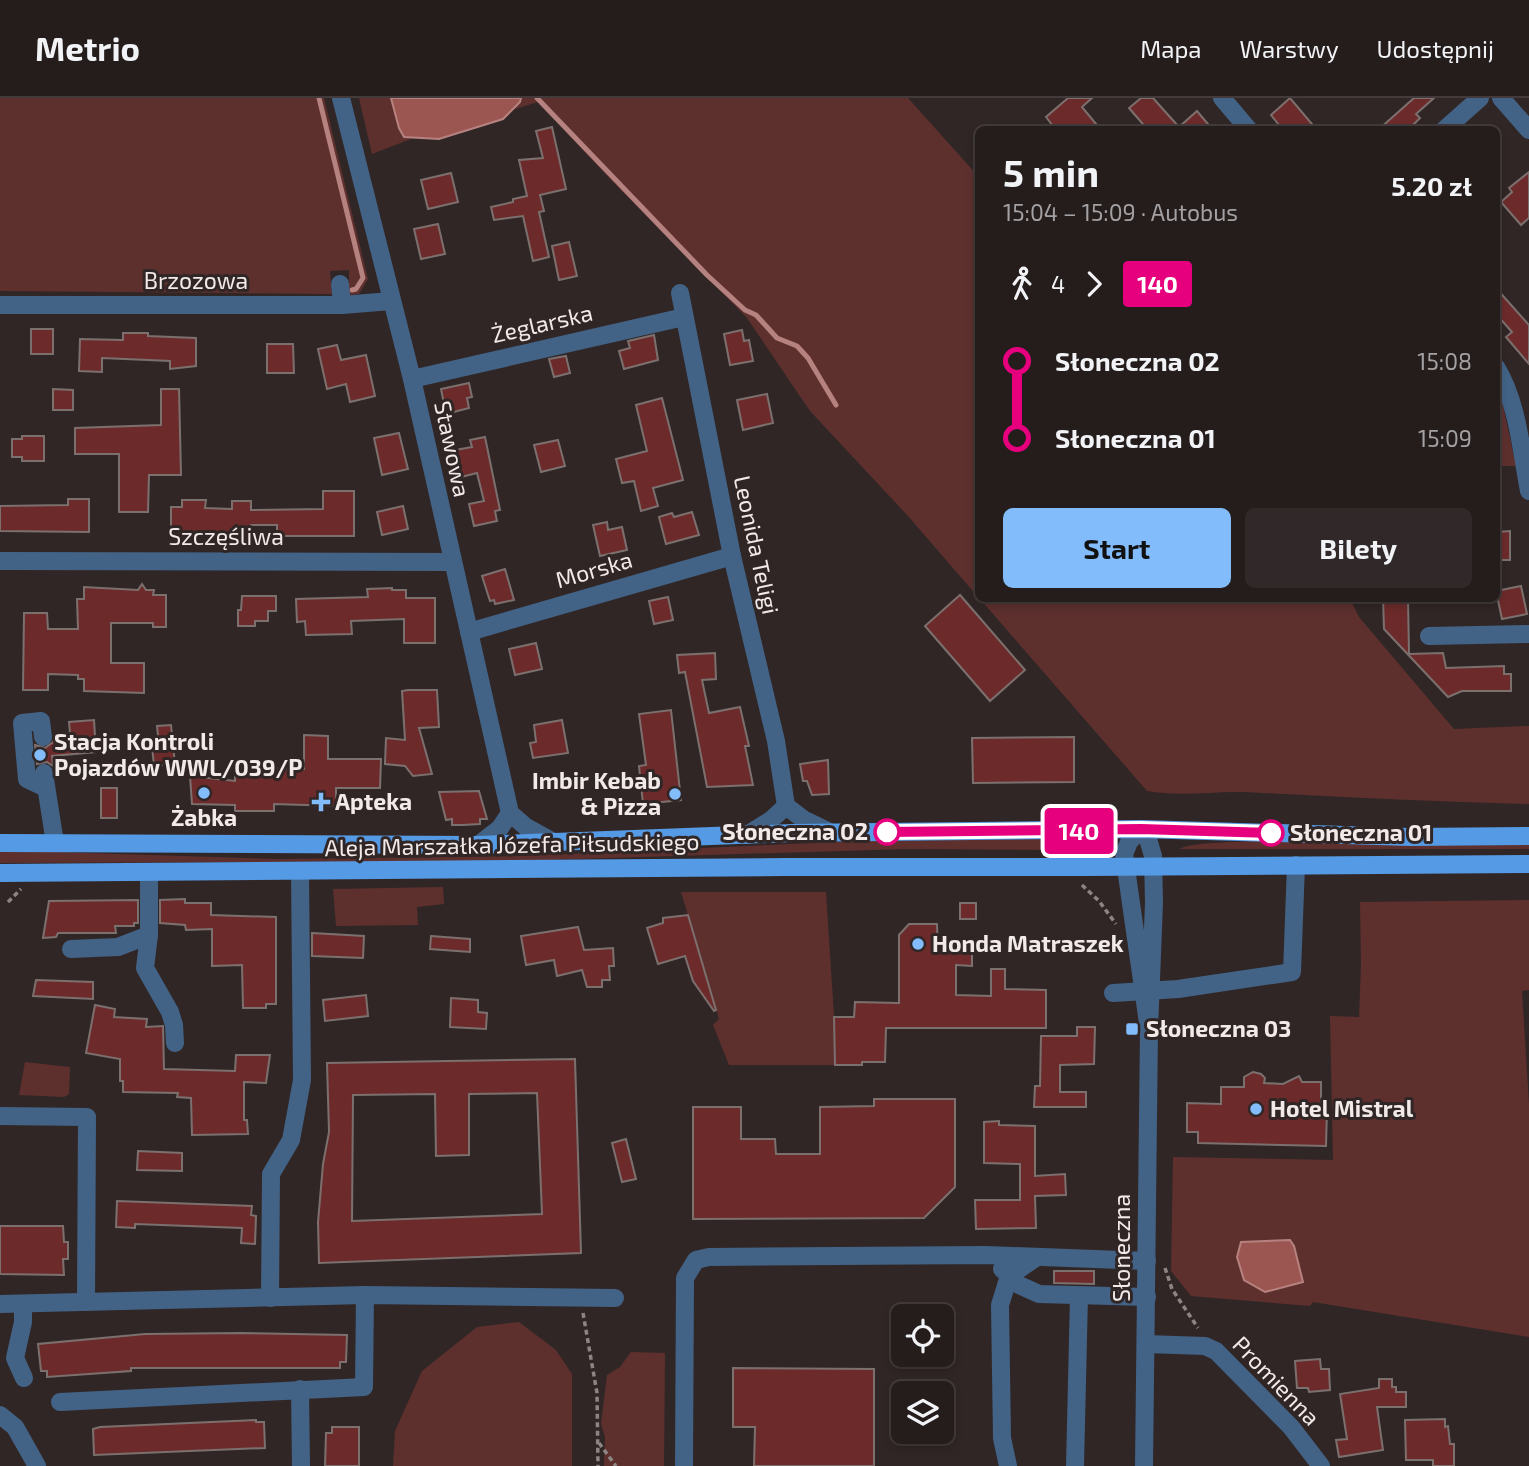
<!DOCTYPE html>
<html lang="pl">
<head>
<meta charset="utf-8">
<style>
  :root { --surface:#251c1c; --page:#312929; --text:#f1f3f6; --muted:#a3a1a3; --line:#423a3b; --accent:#83bcfb }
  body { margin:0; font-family:"Exo 2",sans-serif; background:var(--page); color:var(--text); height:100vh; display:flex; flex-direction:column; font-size:26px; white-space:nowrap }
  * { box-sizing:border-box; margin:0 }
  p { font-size:23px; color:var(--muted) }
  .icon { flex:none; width:38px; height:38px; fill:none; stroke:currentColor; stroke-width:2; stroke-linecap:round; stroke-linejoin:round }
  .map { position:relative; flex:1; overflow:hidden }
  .drawer { position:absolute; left:975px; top:28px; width:525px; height:476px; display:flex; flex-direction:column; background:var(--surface); border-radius:10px; box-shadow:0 4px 10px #0003,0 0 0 2px var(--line) }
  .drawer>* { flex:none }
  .badge { padding:0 14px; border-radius:5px; font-size:24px; line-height:46px }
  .controls { position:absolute; left:891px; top:1206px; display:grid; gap:14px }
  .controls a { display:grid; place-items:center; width:63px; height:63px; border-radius:10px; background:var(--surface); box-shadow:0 4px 10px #0003,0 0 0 2px var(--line); font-size:35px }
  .map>.badge { position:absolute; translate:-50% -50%; box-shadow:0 0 0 4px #fff }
  .legs { display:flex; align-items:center; gap:10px; height:77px; padding:0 28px; font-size:23px }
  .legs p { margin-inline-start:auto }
  .head { display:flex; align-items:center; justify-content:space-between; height:119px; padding:0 28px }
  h1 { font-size:38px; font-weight:700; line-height:52px }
  .cta { display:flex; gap:14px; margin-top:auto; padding:14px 28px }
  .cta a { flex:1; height:80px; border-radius:10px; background:var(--accent); color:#111; font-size:28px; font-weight:700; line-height:80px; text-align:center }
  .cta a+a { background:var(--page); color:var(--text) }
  ul { padding:0 28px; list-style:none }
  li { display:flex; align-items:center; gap:24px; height:77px; font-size:26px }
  li i { display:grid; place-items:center; width:10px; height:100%; margin:0 9px; background:currentColor }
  li i::after { content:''; width:18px; height:18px; margin:-9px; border:5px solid; border-radius:50%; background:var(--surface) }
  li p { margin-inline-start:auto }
  li:first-child i { background:linear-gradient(#0000 50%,currentColor 0) }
  li:last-child i { background:linear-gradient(currentColor 50%,#0000 0) }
  header { display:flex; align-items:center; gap:42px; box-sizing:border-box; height:98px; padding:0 35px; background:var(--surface); border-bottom:2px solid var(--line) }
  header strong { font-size:33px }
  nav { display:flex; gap:38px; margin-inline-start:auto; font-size:24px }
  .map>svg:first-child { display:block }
  .green { fill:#5d302e }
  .water { fill:#9c5652; stroke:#b6827f; stroke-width:2 }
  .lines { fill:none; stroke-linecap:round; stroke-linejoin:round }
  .stream { stroke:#b6827f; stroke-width:5 }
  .building { fill:#6c2b2a; stroke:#7c706f; stroke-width:2; fill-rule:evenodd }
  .path { stroke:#8e8484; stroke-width:3.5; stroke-dasharray:5 3.5; stroke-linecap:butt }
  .minor { stroke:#426386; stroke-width:18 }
  .major { stroke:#559ae4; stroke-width:18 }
  .line-1-casing { stroke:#fff; stroke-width:16 }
  .line-1 { stroke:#e6007e; stroke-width:10 }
  .poi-dot { fill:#83bcfb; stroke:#312626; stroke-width:2.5 }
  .stop-1-dot { fill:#fff; stroke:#e6007e; stroke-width:3.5 }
  .labels { text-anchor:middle; stroke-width:6; stroke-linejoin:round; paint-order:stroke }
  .street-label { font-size:23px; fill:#f1eae9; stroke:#312626 }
  .poi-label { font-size:23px; font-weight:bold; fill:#f1eae9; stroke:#312626; text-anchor:start }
  .stop-label { font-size:23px; font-weight:bold; fill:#f1eae9; stroke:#312626; text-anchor:end }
</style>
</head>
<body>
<header>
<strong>Metrio</strong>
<nav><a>Mapa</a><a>Warstwy</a><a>Udostępnij</a></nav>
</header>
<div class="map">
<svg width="1529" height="1368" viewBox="0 0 1529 1368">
  <rect width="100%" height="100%" fill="#312626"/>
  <g class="green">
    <polygon points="0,0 324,0 368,181 359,196 349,197 349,172 330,173 332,196 0,193"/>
    <polygon points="359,0 391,0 399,30 404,38 416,39 372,56"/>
    <polygon points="520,0 908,0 978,78 978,499 908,418 810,313 747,220 611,82 538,4 512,12 520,4"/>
    <polygon points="1501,299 1516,368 1496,368 1496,303"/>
    <path d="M980,501h370l9,18 95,112 75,-3v78c-95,-2 -190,-7 -285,-12 -33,-1 -64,5 -97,-1z"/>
    <polygon points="1071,741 1078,741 1078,752 907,751 513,763 0,765 0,754 20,753 277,761 522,758 857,743"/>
    <path d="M1345,743l184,4v4h-349c11,-10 141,-8 165,-8z"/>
    <polygon points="443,789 444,806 417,809 418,827 336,828 333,791"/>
    <polygon points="681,794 826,794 834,918 835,967 729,967 713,927 719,921"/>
    <polygon points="1529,802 1529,892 1522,893 1529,1006 1529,1239 1313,1204 1310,1208 1191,1198 1171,1173 1173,1059 1333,1062 1330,918 1359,919 1361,868 1360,804"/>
    <polygon points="25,964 70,969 69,996 64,999 19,997"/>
    <polygon points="519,1224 556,1252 572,1276 572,1368 393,1368 395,1333 422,1273 477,1229"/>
    <polygon points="631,1254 665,1255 664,1368 604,1368 605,1339 601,1326 607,1277 620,1269"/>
  </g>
  <g class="water">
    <polygon points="391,0 521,0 520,4 503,21 439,41 404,39 399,30"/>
    <polygon points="1290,1142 1294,1148 1303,1184 1265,1194 1244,1182 1237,1159 1241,1144"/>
  </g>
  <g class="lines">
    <g class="stream">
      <polyline points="319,0 363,180 356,191 352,192"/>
      <polyline points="537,0 707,177 745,212 756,217 777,240 797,248 808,260 836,307"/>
    </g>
  </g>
  <g class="building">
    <polygon points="1068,0 1092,0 1082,9 1101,32 1056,32 1046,19"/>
    <polygon points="1141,0 1153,0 1179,29 1197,13 1213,32 1148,32 1129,10"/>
    <polygon points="1290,0 1317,32 1283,32 1271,17"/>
    <polygon points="1414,0 1434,0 1416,16 1420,20 1408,32 1378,32"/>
    <polygon points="552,29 566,91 540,97 544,113 539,114 549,159 533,163 523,118 494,122 491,109 513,104 513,101 527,98 519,62 543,60 536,33"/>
    <polygon points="1529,74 1529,120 1521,127 1501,104 1512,94 1509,90"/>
    <polygon points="451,75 458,104 428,111 421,82"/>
    <polygon points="438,126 445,156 421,161 414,131"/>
    <polygon points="569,144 577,178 559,182 552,148"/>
    <polygon points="1496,190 1529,227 1529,266 1506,239 1512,234 1496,216"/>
    <rect x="31" y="231" width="22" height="25"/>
    <polygon points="742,232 744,243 749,242 753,263 730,267 724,236"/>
    <polygon points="123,235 148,235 148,238 196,240 196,268 170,271 170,263 102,260 102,274 79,273 80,241 123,242"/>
    <polygon points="654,237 658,262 624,271 619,253 630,250 628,243"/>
    <polygon points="267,246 293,246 294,275 267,275"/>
    <polygon points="337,247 341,262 366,257 375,298 350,304 346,286 327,291 318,251"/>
    <polygon points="566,258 570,275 554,279 549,261"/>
    <polygon points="469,285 472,299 467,300 469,310 446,316 441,291"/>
    <polygon points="53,291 73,292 73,312 53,312"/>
    <polygon points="161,291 179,291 181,377 149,377 148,414 119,414 119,356 75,356 75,330 161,327"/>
    <polygon points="767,296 773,325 743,332 737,302"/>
    <polygon points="662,300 683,382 653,390 658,408 641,413 634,383 622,385 616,361 647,353 636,307"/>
    <polygon points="399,335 408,371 382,377 374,340"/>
    <polygon points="22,338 44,338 44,363 22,363 22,359 12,359 12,341 22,341"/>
    <polygon points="485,339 500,412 495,413 497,423 474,428 469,406 484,403 477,375 461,379 455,352 472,349 470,342"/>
    <polygon points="558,342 565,368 541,374 534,347"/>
    <polygon points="323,393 354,393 354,438 277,438 277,427 251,427 250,438 196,435 196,438 171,438 171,409 182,409 182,402 206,402 205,410 232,411 232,403 251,403 251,412 323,411"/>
    <polygon points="68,401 89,401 89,434 0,433 0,408 68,407"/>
    <polygon points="403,408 408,431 382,437 377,414"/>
    <polygon points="692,414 699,437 666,446 659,419 672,415 674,419"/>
    <polygon points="607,424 608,432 622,429 627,452 600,458 593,427"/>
    <polygon points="1510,433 1510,462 1496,462 1496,434"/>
    <polygon points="505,471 514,502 495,506 494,502 490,503 482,478"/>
    <polygon points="142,486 146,492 154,492 153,497 166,497 166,529 153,529 153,525 111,525 111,565 144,565 144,595 84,593 84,581 78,581 78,577 48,576 48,592 23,592 24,515 47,515 48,531 78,531 77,501 84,501 84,489 138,492"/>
    <polygon points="1521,488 1527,516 1502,521 1496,493"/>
    <polygon points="392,490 392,492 406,492 406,500 435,500 435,545 404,545 404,521 351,523 352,536 306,537 305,523 297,524 296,501 368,499 367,491"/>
    <polygon points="960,497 1025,572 990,603 925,528"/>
    <polygon points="242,498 276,498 276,513 268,513 268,523 255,523 255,528 238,528 238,512 241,512"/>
    <polygon points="668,499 673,522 654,526 649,503"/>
    <polygon points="1383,500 1408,500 1409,556 1443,555 1446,570 1504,568 1504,576 1511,576 1511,593 1462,593 1448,599 1384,531"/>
    <polygon points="536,545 542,571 515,577 509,551"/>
    <polygon points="715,555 716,581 702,582 709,615 740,609 749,648 745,648 753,687 707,689 685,574 679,575 677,557"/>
    <polygon points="408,592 437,592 439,629 419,630 432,676 413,678 405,668 385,666 386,640 405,642 402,593"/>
    <polygon points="671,612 681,702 643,706 639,668 646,667 639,616"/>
    <polygon points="94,622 96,654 52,658 53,668 47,664 37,666 35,647 45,650 53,644 54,637 70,635 69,624"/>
    <polygon points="562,622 568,655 533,660 530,645 536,644 534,627"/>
    <polygon points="171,627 175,666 154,668 152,648 159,647 157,628"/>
    <polygon points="304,637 328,638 328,661 381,661 380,690 336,690 336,708 274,706 274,713 235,713 235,707 192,706 190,678 235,683 235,670 304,671"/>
    <polygon points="1074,639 1074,684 973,685 972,640"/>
    <polygon points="828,662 829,696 812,697 807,683 803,683 800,666"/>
    <rect x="101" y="690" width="16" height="30"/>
    <polygon points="479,693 487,721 480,721 480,726 463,727 452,727 452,721 446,722 439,694"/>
    <polygon points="185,801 185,805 211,805 211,817 276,819 276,906 266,906 266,910 243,910 242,867 212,868 212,831 186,832 185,827 160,825 160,802"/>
    <polygon points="138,802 138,825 134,825 134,828 115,828 116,835 58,835 56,839 43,840 49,803"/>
    <rect x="960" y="805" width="16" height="16"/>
    <polygon points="688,817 716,912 714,913 693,883 685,858 658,866 647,830 663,825 663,820"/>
    <polygon points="909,826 937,826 938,854 972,854 972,868 956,867 956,897 991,898 991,871 1005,871 1005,891 1046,892 1046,930 886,930 885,964 862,964 862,967 835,967 834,919 854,919 855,904 899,905 899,837"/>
    <polygon points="578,829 584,852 613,850 614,868 609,868 610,882 602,882 602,889 587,889 582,872 557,878 554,862 526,867 521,838"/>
    <polygon points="312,835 364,838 363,860 312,858"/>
    <polygon points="431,838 470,841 470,854 430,851"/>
    <polygon points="36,882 93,884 93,901 33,898"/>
    <polygon points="366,897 368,918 325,923 323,902"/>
    <polygon points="451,900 478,902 478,914 487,915 486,931 450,929"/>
    <polygon points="95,907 115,911 114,919 147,921 146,929 163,928 164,971 235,973 236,957 270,957 266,985 244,984 244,1022 247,1022 248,1036 192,1037 191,1000 177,999 178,995 123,994 123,983 120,983 120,961 86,955"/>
    <polygon points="1077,929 1095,929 1094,966 1060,967 1060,994 1086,994 1086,1009 1034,1009 1035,988 1040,988 1041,938 1077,938"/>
    <path d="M575,961l6,194 -262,10 -1,-41 5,-58 6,-32 -2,-69zM537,995l5,121 -190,7 1,-126 82,-1 1,62 33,-1v-61z"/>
    <polygon points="1253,974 1261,976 1265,980 1264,985 1283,986 1299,978 1302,984 1321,984 1321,1011 1327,1011 1326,1048 1198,1045 1198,1034 1187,1034 1187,1005 1221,1006 1221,989 1244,989 1244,979"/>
    <polygon points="874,1001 955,1001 955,1089 924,1120 693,1121 693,1009 741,1009 741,1041 775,1041 776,1056 820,1056 820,1009 874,1008"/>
    <polygon points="999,1023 999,1027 1035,1028 1035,1078 1065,1076 1066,1097 1035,1098 1036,1130 976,1131 975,1102 1020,1102 1020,1066 984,1065 984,1024"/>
    <polygon points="626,1041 636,1081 622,1084 612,1045"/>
    <polygon points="138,1053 182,1055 182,1073 137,1072"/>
    <polygon points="117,1103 252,1108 251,1117 256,1118 255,1146 241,1145 242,1130 135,1126 135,1130 116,1129"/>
    <polygon points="0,1128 63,1128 64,1144 68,1144 68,1161 63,1161 64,1177 0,1176"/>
    <polygon points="1054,1173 1094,1173 1094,1186 1054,1185"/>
    <polygon points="241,1235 347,1237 346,1264 340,1264 340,1270 131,1270 131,1273 47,1279 47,1273 41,1273 38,1246 145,1236"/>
    <polygon points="1320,1261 1321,1271 1329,1271 1330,1292 1309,1294 1308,1290 1297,1290 1295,1263"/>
    <polygon points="733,1270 874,1271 874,1368 754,1368 755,1329 733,1329"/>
    <polygon points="1379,1281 1392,1281 1392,1289 1396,1289 1396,1294 1406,1294 1406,1309 1377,1309 1383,1352 1339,1359 1336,1342 1347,1341 1340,1296 1379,1290"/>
    <polygon points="1445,1321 1445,1329 1448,1328 1450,1346 1454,1346 1454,1368 1433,1368 1433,1362 1406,1362 1405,1322"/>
    <polygon points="256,1322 256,1324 264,1324 265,1350 94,1357 93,1331 100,1329"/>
    <polygon points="332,1329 359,1329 359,1368 325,1368 326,1335 332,1335"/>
  </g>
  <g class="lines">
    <g class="path">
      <polyline points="1082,787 1099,803 1116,826"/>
      <polyline points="8,804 21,791"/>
      <polyline points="1165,1170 1172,1191 1198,1230"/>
      <polyline points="583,1215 597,1295 598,1368"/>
      <polyline points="599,1345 616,1368"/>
    </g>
    <g class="minor">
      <polyline points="341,0 412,281 510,715 526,729 555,745"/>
      <polyline points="1222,0 1249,32"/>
      <polyline points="1501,0 1529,32"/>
      <polyline points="1444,32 1480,0"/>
      <polyline points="340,186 342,207"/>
      <polyline points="680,195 732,458 776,643 786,708 803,721 832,735"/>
      <polyline points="0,207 342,207 391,203"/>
      <path d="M1496,269c22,36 25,83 33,124"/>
      <polyline points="412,281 684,219"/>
      <polyline points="0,463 452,464"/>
      <polyline points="469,534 732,458"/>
      <polyline points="1429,538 1529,536"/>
      <polyline points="43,639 41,623 22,625 27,681 46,690"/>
      <polyline points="44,675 55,745"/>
      <polyline points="747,737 771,722 786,708"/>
      <polyline points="478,747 500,730 510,715"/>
      <polyline points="149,775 149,837 145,870 170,914 174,927 175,945"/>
      <polyline points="71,851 118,849 149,837"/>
      <polyline points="1113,895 1178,891 1292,874 1296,767"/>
      <polyline points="0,1018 87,1019 86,1204"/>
      <polyline points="1002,1171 1019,1187 1039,1196 1147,1199"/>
      <polyline points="270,1200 271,1076 291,1042 302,982 300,774"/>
      <polyline points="0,1206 365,1197 615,1200"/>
      <polyline points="23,1206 23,1224 15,1260 24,1280"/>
      <polyline points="1146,1246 1205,1248 1216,1253 1291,1329 1321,1368"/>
      <polyline points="300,1291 301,1368"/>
      <polyline points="60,1304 364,1289 365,1197"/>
      <polyline points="0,1317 15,1329 37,1368"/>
      <polyline points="684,1368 685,1180 696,1162 709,1159 986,1157 1147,1163"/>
      <polyline points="1008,1368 1002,1340 1000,1207 1009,1178 1037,1159"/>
      <polyline points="1075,1368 1079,1198"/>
      <polyline points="1144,1368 1149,932 1154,805 1153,758 1148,741 1141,731 1129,744 1124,756 1149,932"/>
    </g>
    <g class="major">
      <polyline points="0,745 478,747 792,735 1141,731 1410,739 1529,738"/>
      <polyline points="0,775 785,769 1086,769 1529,766"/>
    </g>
  </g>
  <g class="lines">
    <g class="line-1-casing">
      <polyline id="line-1" points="887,734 1141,731 1271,735"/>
    </g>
    <use href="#line-1" class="line-1"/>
  </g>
  <g class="poi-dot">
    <circle cx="40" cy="657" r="7"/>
    <circle cx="204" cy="695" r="7"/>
    <circle cx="675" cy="696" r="7"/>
    <path d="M317.5 693.5h7v7h7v7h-7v7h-7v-7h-7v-7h7z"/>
    <circle cx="918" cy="846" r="7"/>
    <rect x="1125" y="924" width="14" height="14" rx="3.5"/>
    <circle cx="1256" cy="1011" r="7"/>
  </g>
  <g class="stop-1-dot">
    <circle cx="887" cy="734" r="12"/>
    <circle cx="1271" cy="735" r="12"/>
  </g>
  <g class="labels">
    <g class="street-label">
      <text x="196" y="191">Brzozowa</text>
      <text transform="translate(542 226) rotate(-13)" y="8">Żeglarska</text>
      <text transform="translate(452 351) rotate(78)" y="8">Stawowa</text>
      <text x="226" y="447">Szczęśliwa</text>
      <text transform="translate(756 447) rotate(78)" y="8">Leonida Teligi</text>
      <text transform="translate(594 472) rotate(-16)" y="8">Morska</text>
      <text transform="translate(512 747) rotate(-1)" y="8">Aleja Marszałka Józefa Piłsudskiego</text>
      <text transform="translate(1122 1150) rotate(-90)" y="8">Słoneczna</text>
      <text transform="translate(1276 1283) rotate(46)" y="8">Promienna</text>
    </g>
    <g class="poi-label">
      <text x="54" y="652">Stacja Kontroli<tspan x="54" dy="26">Pojazdów WWL/039/P</tspan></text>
      <text x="661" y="691" text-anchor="end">Imbir Kebab<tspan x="661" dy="26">&amp; Pizza</tspan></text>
      <text x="335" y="712">Apteka</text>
      <text x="204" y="728" text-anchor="middle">Żabka</text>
      <text x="932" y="854">Honda Matraszek</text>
      <text x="1146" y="939">Słoneczna 03</text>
      <text x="1270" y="1019">Hotel Mistral</text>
    </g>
    <g class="stop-label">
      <text x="868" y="742">Słoneczna 02</text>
      <text x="1290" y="743" text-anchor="start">Słoneczna 01</text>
    </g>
  </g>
</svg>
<div class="controls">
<a><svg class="icon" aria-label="locate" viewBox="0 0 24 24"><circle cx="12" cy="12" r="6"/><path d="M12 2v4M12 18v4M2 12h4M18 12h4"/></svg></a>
<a><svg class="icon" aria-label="layers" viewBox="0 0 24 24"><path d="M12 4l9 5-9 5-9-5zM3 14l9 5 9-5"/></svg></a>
</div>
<b class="badge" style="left:1079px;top:733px;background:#e6007e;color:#fff">140</b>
<section class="drawer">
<div class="head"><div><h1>5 min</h1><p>15:04 – 15:09 · Autobus</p></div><b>5.20 zł</b></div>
<div class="legs"><svg class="icon" aria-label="walk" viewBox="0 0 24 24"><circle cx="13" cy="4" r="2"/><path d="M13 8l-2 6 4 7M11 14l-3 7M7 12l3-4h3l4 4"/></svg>4<svg class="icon" aria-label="forward" viewBox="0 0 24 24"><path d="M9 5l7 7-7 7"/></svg><b class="badge" style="background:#e6007e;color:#fff">140</b></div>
<ul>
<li><i style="color:#e6007e"></i><b>Słoneczna 02</b><p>15:08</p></li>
<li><i style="color:#e6007e"></i><b>Słoneczna 01</b><p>15:09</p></li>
</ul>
<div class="cta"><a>Start</a><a>Bilety</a></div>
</section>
</div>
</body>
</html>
